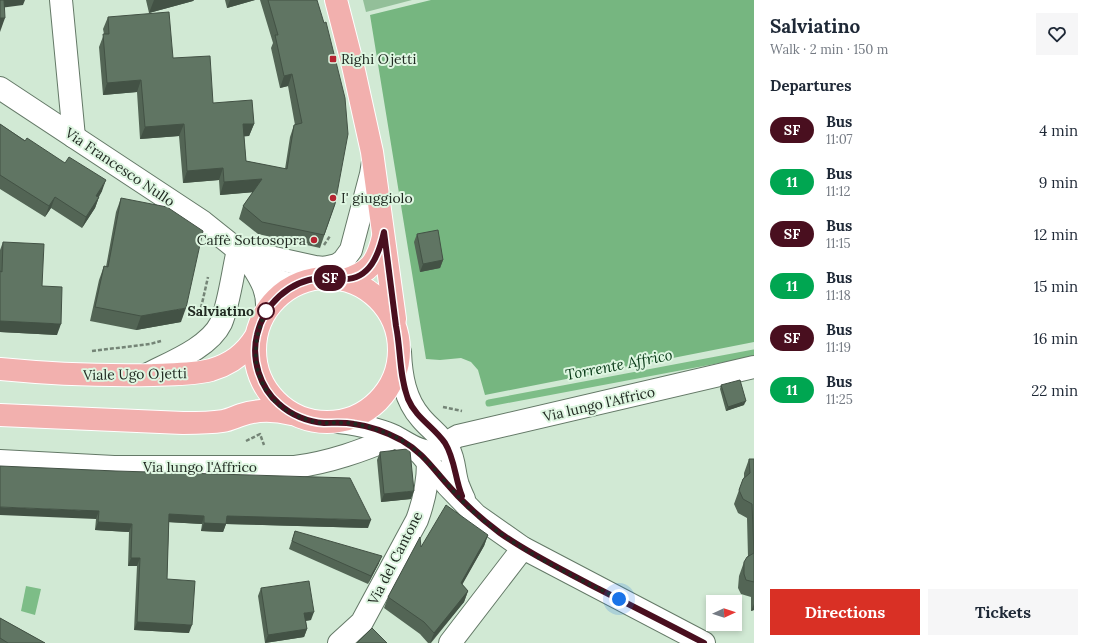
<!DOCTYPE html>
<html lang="en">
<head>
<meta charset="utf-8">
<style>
  :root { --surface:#fff; --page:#f6f6f7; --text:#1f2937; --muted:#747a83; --accent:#d93025 }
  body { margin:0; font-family:Lora,serif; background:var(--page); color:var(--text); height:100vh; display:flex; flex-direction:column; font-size:15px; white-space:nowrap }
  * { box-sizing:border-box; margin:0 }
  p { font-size:13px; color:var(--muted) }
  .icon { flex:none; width:22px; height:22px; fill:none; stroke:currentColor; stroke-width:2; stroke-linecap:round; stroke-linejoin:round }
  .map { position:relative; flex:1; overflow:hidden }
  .details { display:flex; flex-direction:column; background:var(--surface); width:340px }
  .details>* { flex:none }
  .badge { padding:0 8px; border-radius:13px; font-size:14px; line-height:26px }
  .needle { width:26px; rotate:87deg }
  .buttons { position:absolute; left:706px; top:595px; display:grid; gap:8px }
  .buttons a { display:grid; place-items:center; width:36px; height:36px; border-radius:0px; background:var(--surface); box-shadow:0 2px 6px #0003; font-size:20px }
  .you { position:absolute; width:20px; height:20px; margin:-10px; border:3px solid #fff; border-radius:50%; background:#1a73e8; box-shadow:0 0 0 6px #1a73e833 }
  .map>.badge { position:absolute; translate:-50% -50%; box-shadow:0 0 0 2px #fff }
  h2 { padding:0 16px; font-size:15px; line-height:36px }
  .round { display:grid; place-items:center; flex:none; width:42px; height:42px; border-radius:0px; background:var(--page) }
  .summary { display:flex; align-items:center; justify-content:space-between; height:68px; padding:0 16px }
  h1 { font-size:19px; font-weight:700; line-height:30px }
  .primary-button { display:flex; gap:8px; margin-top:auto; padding:8px 16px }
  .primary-button a { flex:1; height:46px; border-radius:0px; background:var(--accent); color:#fff; font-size:16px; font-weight:700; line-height:46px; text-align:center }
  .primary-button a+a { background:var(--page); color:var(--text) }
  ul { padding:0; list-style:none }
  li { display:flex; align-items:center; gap:12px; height:52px; padding:0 16px }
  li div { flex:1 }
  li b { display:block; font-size:15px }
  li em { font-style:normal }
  li .badge { min-width:44px; font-weight:700; text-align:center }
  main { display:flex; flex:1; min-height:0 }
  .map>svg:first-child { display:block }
  .green { fill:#93bf99 }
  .forest { fill:#76b680 }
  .water { fill:#7dbd87 }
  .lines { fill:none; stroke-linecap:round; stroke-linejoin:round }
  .stream { stroke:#7dbd87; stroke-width:7 }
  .minor-casing { stroke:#647967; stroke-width:24 }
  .major-casing { stroke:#fff; stroke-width:24 }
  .path { stroke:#748476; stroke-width:2.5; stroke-dasharray:4 2; stroke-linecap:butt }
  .minor { stroke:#fff; stroke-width:22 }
  .major { stroke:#f2b0ae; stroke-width:22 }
  .wall { fill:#536555 }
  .shaded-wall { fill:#435245 }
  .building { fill:#607563; stroke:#435245 }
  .line-casing { stroke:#fff; stroke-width:9 }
  .line { stroke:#490f1f; stroke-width:6 }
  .walk { stroke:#212a22; stroke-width:4; stroke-dasharray:0 7.2 }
  .poi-dot { fill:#b52431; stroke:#def6e1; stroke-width:1.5 }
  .stop-dot { fill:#fff; stroke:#490f1f; stroke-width:2 }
  .labels { text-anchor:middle; stroke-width:4; stroke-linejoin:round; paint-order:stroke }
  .poi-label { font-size:14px; fill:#212a22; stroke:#def6e1; text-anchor:start }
  .street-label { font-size:14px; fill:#212a22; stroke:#def6e1 }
  .stop-label { font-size:14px; font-weight:bold; fill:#212a22; stroke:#def6e1; text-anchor:end }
  .water-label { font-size:15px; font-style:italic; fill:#053714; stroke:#def6e1 }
</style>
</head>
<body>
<main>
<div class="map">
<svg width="754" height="643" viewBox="0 0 754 643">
  <rect width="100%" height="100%" fill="#d1e9d4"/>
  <polygon class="green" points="363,0 412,0 366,12"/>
  <polygon class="forest" points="431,0 754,0 754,342 485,395 478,370 471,362 461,358 440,360 426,359 370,15"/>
  <polygon class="water" points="26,586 41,589 35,615 21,611"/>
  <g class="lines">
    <polyline class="stream" points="489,403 754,353"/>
    <g class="minor-casing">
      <g id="minor">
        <polyline points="61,0 74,137"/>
        <polyline points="0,88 203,222 238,250 253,267 261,273 276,280 286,283 297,284"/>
        <polyline points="238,250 315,267 324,268 337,265 343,261 351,250 371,174 373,162"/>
        <path d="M253,267c9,14 15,25 14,42"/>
        <path d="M400,352c1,24 5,48 21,66 10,12 20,17 28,32 6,11 5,24 9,35 2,5 4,10 6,14"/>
        <path d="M146,375c23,-12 63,-27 75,-52 8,-19 12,-52 17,-73"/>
        <path d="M338,422c12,1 24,3 36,7 7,2 14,4 20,7 12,6 26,18 40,15 9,-2 15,-11 24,-15l296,-69"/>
        <polyline points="409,445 420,453 447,485 476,515 523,548 704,643"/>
        <path d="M0,461l114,6h181c36,-5 66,-16 100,-30"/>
        <path d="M339,643l23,-21 55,-102c7,-19 11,-37 11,-58"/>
        <polyline points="450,643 523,548"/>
      </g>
    </g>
    <g class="major-casing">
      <g id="major">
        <polyline points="336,0 353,66 372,152 395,319"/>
        <circle cx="327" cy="350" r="72"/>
        <path d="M344,280c25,-7 33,-17 39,-43"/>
        <path d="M0,369c51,5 102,7 153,6 19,-1 39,0 58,-5 20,-6 34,-16 45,-34"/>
        <path d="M0,415l183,8c13,0 27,0 40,-2 6,-1 12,-4 18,-6 17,-6 34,-5 51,-1"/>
      </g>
    </g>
    <g class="path">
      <polyline points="324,245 330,236"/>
      <polyline points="201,308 208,277"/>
      <polyline points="92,351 150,344 161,341"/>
      <polyline points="443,407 462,411"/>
      <polyline points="246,441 260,434 264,445"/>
    </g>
    <use href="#minor" class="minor"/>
    <use href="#major" class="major"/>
  </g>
  <g class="wall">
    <polygon points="146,0 194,0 193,1 149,13"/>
    <polygon points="225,0 255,0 227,8"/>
    <polygon points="260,0 317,0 335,204 320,248 258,234 239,219 243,206 253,192 220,195 219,180 183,183 179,136 140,139 137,92 103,95 99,47 104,34 103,29 108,17 173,58 213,103 254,124 249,136 244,136 246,161 285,169 290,137 294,125 295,125 288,86 280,88 271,48 273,43"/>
    <polygon points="0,124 102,191 99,197 95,208 82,228 51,208 45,217 0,189"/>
    <polygon points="121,198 181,322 136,330 90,321 99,280 104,266 106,267 116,212"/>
    <polygon points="417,234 443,260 440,268 420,272 414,242"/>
    <polygon points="3,242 42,286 57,335 0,332 0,250"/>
    <polygon points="721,385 744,405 726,411 720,389"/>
    <polygon points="380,452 411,499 381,502 377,460"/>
    <polygon points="749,459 754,459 754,610 751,611 751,597 741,594 738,588 739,576 744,562 748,557 747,518 738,513 734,504 743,479 744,477 744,473"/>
    <polygon points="0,466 368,528 226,524 223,532 201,531 202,524 169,522 167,579 189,633 134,630 137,566 128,566 129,532 95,530 96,519"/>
    <polygon points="295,531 379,563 368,584 289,549"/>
    <polygon points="488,535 484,546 462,584 468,591 464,602 431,643 428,643 420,634 384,608 388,597 421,547"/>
    <polygon points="261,588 311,620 306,621 307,629 304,637 265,643 258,596"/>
    <polygon points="0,618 45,643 0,643"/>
  </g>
  <g class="shaded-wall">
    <polygon points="1,0 25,0 23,5 0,8"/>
    <polygon points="154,0 194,0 193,1 149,13"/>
    <polygon points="230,0 255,0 227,8"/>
    <polygon points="0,18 5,18 0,32"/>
    <polygon points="292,74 288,86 280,88 284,76"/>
    <polygon points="141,80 137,92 103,95 107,83"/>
    <polygon points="184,124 179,136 140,139 145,127"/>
    <polygon points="243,124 254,124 249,136 239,137"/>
    <polygon points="223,168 219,180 183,183 187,171"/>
    <polygon points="262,179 257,192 220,195 224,182"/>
    <polygon points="106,180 102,191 92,207 96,196"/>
    <polygon points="55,197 51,208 45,217 49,206"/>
    <polygon points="99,197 95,208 82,228 86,217"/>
    <polygon points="443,260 440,268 420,272 423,264"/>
    <polygon points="186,308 181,322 136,330 141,316"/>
    <polygon points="0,321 61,324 57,335 0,332"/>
    <polygon points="746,401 744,405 726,411 728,407"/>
    <polygon points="414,491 411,499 381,502 384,494"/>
    <polygon points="0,507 99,511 96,519 0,515"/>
    <polygon points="169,514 204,516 202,524 166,522"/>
    <polygon points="227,516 371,520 368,528 226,524 223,532 201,531 204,523"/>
    <polygon points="98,522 132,524 129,532 95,530"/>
    <polygon points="488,535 484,546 457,594 461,583"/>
    <polygon points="382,556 379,563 368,584 371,576"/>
    <polygon points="131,558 140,558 137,566 128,566"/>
    <polygon points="468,591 464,602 430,643 434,633"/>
    <polygon points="754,604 754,610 751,611"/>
    <polygon points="314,612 311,620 302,621 304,613"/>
    <polygon points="137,622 192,625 189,633 134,630"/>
    <polygon points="307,629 304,637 265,643 268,635"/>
  </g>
  <g class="building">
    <polygon points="0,0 4,0 5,18 0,18"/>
    <polygon points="268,0 317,0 324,23 326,22 345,98 348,134 335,204 324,235 262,222 243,206 262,179 224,182 223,168 187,171 184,124 145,127 141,80 107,83 103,34 109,34 108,17 169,12 173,58 210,56 213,103 252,100 254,124 243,124 246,161 287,169 294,125 302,123 292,74 284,76 275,35 278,35"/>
    <polygon points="0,124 25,141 27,138 65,163 69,157 106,180 96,196 99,197 86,217 55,197 49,206 0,175"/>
    <polygon points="121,198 167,207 203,231 186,308 141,316 95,307 104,266 108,267"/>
    <polygon points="438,230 443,260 423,264 417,234"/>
    <polygon points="3,242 44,244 42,286 62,287 61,324 0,321 0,271 2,272"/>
    <polygon points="740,380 746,401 728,407 721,385"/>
    <polygon points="407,449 410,451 414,491 384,494 380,452"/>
    <polygon points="749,459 754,459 754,582 746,580 744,574 744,562 747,557 754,553 752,504 743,499 739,490 743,479 750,473"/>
    <polygon points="0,466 116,471 350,478 371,520 227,516 226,524 204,523 204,516 169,514 167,579 195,581 192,625 137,622 140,558 131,558 132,524 98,522 99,511 0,507"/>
    <polygon points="446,505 488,535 461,583 468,591 434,633 424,622 388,597 420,537 421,547"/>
    <polygon points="295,531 382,556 371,576 292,541"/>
    <polygon points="309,581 314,612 304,613 307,629 268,635 261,588"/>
    <polygon points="0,618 45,643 8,643 0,638"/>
    <polygon points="372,628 387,643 357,643"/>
  </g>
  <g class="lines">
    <g class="line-casing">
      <path id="line" d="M462,496c-7,-17 -7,-37 -17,-53 -11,-16 -29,-25 -37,-44 -9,-24 -7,-48 -12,-73l-12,-94c-5,22 -14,48 -41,47 -8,0 -15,-2 -23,-1 -31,3 -56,26 -63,57 -6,24 3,53 22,69 12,11 29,18 45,19 10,0 20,-1 30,1 16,2 32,8 47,16 21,12 30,26 46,44 16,19 33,34 53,49 28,20 59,35 89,51 39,20 77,39 115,59"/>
    </g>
    <use href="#line" class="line"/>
    <path class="walk" d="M266,311l1,-2c-16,32 -17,69 11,95 12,10 29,17 44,19 11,0 22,-1 33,1 13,2 26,7 38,12 35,15 54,54 83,78 42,37 94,60 143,85"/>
  </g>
  <g class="poi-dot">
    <rect x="329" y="55" width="8" height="8" rx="2"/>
    <circle cx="333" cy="198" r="4"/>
    <circle cx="314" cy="240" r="4"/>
  </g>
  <circle class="stop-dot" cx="266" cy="311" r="8"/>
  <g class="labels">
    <g class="poi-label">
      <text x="341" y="64">Righi Ojetti</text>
      <text x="341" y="203">I' giuggiolo</text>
      <text x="306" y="245" text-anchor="end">Caffè Sottosopra</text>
    </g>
    <g class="street-label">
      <text transform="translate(120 167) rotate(34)" y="5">Via Francesco Nullo</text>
      <text transform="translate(135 374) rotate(-1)" y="5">Viale Ugo Ojetti</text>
      <text transform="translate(599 404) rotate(-13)" y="5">Via lungo l'Affrico</text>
      <text x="200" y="472">Via lungo l'Affrico</text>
      <text transform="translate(395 558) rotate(-63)" y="5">Via del Cantone</text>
    </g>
    <g class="stop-label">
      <text x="254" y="316">Salviatino</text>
    </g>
    <g class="water-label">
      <text transform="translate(619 365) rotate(-11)" y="5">Torrente Affrico</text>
    </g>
  </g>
</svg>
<div class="buttons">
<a><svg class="needle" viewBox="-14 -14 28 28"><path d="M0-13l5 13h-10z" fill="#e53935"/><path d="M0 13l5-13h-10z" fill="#747a83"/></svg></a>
</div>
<div class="you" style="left:619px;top:599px"></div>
<b class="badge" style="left:330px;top:278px;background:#490f1f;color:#fff">SF</b>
</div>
<section class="details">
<div class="summary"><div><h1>Salviatino</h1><p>Walk · 2 min · 150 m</p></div><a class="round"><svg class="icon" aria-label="heart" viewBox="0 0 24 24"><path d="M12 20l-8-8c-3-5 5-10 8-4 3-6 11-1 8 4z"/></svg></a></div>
<h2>Departures</h2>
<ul>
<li><span class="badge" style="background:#490f1f;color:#fff">SF</span><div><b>Bus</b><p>11:07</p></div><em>4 min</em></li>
<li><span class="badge" style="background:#00a651;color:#fff">11</span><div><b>Bus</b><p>11:12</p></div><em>9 min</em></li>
<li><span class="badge" style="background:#490f1f;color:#fff">SF</span><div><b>Bus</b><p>11:15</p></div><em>12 min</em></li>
<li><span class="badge" style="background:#00a651;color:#fff">11</span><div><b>Bus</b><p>11:18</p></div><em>15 min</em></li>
<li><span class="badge" style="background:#490f1f;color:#fff">SF</span><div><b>Bus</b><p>11:19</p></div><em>16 min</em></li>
<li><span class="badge" style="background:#00a651;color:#fff">11</span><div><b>Bus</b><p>11:25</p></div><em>22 min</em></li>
</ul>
<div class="primary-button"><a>Directions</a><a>Tickets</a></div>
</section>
</main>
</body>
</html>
